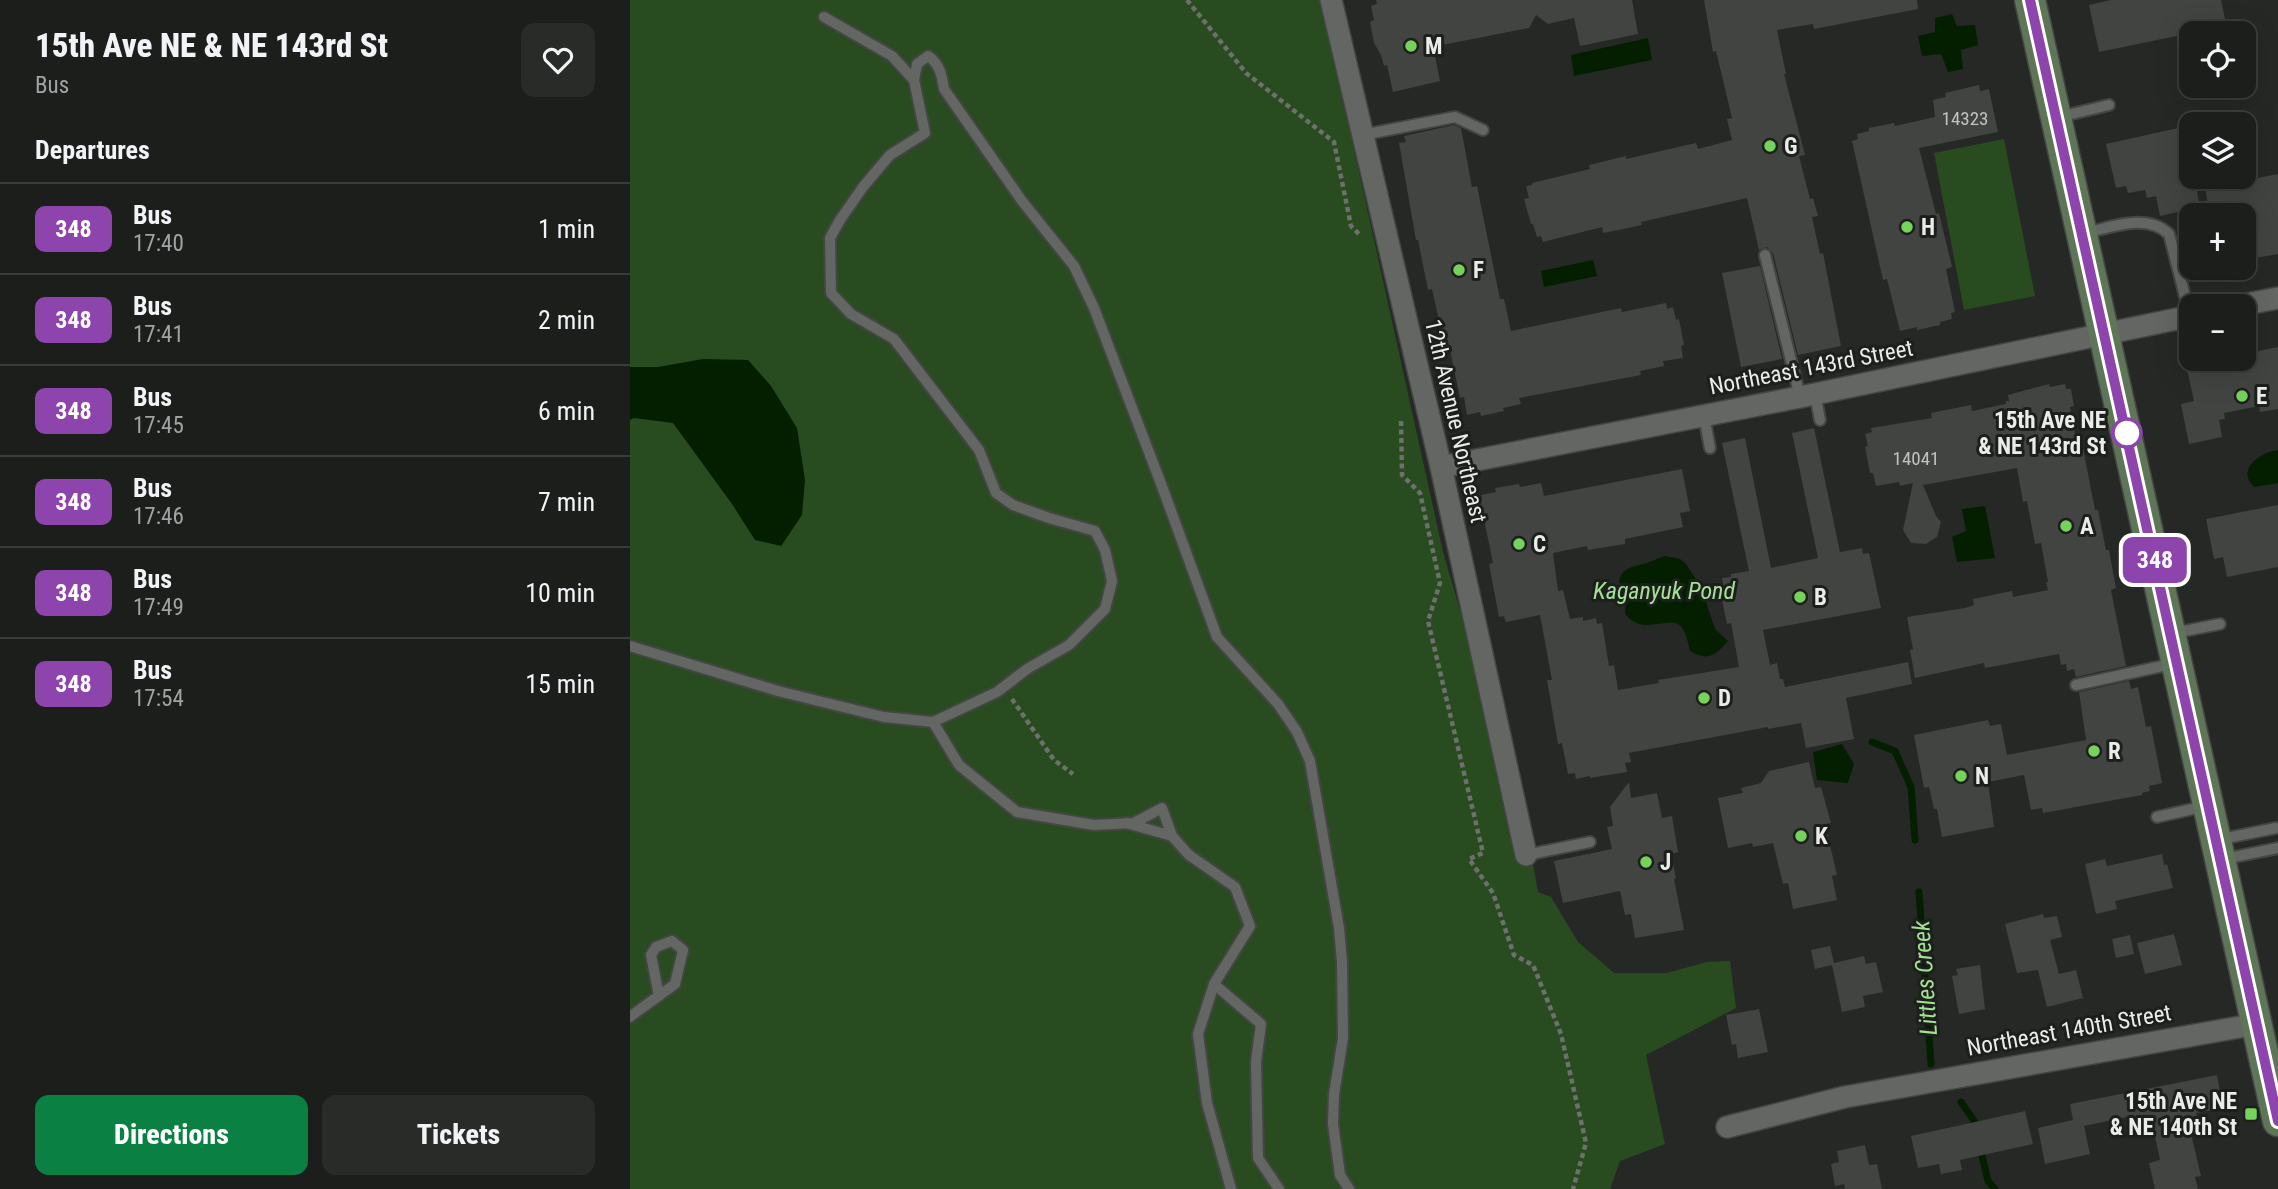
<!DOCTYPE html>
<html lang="en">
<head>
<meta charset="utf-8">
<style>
  :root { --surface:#1c1e1c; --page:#292b29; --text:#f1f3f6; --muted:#a0a2a3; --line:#3a3c3b; --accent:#0b8043 }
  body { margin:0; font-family:"Roboto Condensed",sans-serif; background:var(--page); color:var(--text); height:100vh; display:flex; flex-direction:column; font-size:26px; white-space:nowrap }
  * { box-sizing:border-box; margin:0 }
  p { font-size:23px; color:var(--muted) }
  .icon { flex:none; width:38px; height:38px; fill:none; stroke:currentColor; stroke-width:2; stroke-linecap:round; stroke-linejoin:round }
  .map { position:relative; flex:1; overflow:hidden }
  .side { display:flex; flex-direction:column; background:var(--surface); width:630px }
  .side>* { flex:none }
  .badge { padding:0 14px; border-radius:10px; font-size:24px; line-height:46px }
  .fabs { position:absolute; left:1549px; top:21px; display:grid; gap:14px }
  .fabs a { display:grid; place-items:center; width:77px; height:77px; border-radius:14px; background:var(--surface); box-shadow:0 7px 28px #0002,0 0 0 2px var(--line); font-size:35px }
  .map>.badge { position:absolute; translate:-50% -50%; box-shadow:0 0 0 4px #fff }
  h2 { padding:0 35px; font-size:26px; line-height:63px }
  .round { display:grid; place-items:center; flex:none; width:74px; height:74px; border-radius:14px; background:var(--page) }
  .overview { display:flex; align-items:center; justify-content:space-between; height:119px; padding:0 35px }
  h1 { font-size:33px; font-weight:800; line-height:52px }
  .button { display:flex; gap:14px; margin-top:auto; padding:14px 35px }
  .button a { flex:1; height:80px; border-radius:14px; background:var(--accent); color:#fff; font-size:28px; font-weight:800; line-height:80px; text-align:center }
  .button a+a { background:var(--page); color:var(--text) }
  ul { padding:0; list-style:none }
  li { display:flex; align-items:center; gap:21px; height:91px; padding:0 35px; border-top:2px solid var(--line) }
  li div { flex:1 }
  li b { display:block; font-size:26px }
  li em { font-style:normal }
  li .badge { min-width:77px; font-weight:700; text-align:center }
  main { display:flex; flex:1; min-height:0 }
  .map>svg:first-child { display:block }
  .green { fill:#294b20 }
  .water { fill:#031f00 }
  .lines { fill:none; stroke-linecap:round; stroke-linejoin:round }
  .stream { stroke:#031f00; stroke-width:7 }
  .building { fill:#414441 }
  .service-casing { stroke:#444643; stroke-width:14 }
  .minor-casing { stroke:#444643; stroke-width:24 }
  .secondary-casing { stroke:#444643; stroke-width:33 }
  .path { stroke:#6e706d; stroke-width:4.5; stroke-dasharray:5 3.5; stroke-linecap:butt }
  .service { stroke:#636663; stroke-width:10 }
  .minor { stroke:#636663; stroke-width:21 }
  .secondary { stroke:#5e7558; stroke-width:30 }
  .line-casing { stroke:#fff; stroke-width:16 }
  .line { stroke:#8e44ad; stroke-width:10 }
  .poi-dot { fill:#75d25b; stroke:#1c1f1c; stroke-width:2.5 }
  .stop-dot { fill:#fff; stroke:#8e44ad; stroke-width:3.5 }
  .labels { text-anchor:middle; stroke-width:6; stroke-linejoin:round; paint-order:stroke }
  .number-label { font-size:19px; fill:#c0c2bf }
  .poi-label { font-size:23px; font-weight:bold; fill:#eaece9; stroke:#1c1f1c; text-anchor:start }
  .street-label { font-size:23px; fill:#eaece9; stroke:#1c1f1c }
  .stop-label { font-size:23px; font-weight:bold; fill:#eaece9; stroke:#1c1f1c; text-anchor:end }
  .water-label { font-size:24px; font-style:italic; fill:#a4e095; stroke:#1c1f1c }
</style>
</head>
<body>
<main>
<section class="side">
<div class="overview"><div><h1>15th Ave NE &amp; NE 143rd St</h1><p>Bus</p></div><a class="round"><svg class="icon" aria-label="heart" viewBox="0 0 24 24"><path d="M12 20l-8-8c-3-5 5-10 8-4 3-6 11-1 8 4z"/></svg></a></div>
<h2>Departures</h2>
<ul>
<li><span class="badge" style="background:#8e44ad;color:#fff">348</span><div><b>Bus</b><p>17:40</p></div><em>1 min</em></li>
<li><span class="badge" style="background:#8e44ad;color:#fff">348</span><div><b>Bus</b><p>17:41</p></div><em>2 min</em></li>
<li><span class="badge" style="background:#8e44ad;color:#fff">348</span><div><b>Bus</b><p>17:45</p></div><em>6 min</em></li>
<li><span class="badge" style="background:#8e44ad;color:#fff">348</span><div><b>Bus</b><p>17:46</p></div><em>7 min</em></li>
<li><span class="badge" style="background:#8e44ad;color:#fff">348</span><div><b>Bus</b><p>17:49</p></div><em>10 min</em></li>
<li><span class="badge" style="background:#8e44ad;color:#fff">348</span><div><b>Bus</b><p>17:54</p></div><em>15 min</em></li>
</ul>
<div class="button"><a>Directions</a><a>Tickets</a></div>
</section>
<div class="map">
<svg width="1648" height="1189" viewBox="0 0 1648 1189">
  <rect width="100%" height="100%" fill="#262825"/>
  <g class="green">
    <polygon points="0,0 691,0 813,552 900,847 908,892 921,897 948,942 984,973 1037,973 1077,962 1100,961 1106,1008 1016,1055 1035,1144 990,1161 980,1189 0,1189"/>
    <polygon points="1374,139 1405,296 1334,310 1304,153"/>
  </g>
  <g class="water">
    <polygon points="1322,14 1327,26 1345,25 1348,45 1331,50 1333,69 1318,72 1311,54 1292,56 1288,36 1305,32 1305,18"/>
    <polygon points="1018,38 1022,60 944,76 941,55"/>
    <polygon points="963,260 967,276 914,287 911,271"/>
    <polygon points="73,359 118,360 141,386 167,428 175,480 172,515 151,546 125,540 102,504 43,423 4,418 0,420 0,367 28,367"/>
    <path d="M1648,450v33l-24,4c-19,-18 7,-35 24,-37z"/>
    <polygon points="1355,506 1365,558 1327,562 1322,537 1336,531 1332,509"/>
    <path d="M1035,556l15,3 6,5 15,23 14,42 13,12c-12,14 -20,21 -38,10 -2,-7 -3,-16 -7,-22 -11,-18 -38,10 -58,-15l1,-16 -7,-17c4,-15 15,-14 28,-18 6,-2 11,-5 18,-7z"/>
    <polygon points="1212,744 1224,764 1218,783 1187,780 1183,752"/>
  </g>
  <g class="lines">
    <g class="stream">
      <polyline points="1242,742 1265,751 1281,787 1285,840"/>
      <polyline points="1289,892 1301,1064"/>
      <polyline points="1331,1102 1345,1122 1346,1128"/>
      <polyline points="1350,1147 1358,1181 1365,1189"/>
    </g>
  </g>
  <g class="building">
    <polygon points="746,0 1002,0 1008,34 950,46 944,18 918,24 906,15 899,28 812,45 811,54 805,56 810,81 763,92 757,65 754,66 751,55 744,43 740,22 744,20 741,6 747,4"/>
    <polygon points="1074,0 1287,0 1288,9 1184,29 1183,24 1147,30 1156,74 1154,74 1175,155 1169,156 1180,199 1183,198 1188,216 1182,217 1190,254 1193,253 1211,346 1168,355 1143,253 1137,247 1129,250 1117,198 1011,222 1012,225 993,229 973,233 972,227 913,242 911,236 907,237 903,224 901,224 894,199 899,198 896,186 902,185 902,183 960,169 959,165 996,156 996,159 1066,143 1068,149 1102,140 1097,119 1102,118 1086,51 1083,52"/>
    <polygon points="1481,0 1591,0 1598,33 1561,33 1469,52 1459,5"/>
    <polygon points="1349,85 1350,91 1359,89 1368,132 1289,148 1306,214 1309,213 1322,267 1316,269 1325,312 1321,313 1322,319 1310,322 1310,325 1287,330 1287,327 1270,331 1257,279 1253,280 1222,141 1228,139 1227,134 1239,131 1239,128 1264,123 1265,126 1305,117 1303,100 1316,97 1315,93"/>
    <polygon points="824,125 831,128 842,187 847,186 870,299 874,299 881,331 991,308 992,312 1036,303 1037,309 1043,307 1046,320 1049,319 1054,345 1051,346 1053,358 1033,361 1034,366 1010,371 1011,375 889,398 891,404 873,408 874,411 851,416 850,412 837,415 834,397 830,398 820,350 816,351 802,289 798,290 788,240 786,240 769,143 776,142 774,136"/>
    <polygon points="1553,127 1561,165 1561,177 1564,177 1570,207 1530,216 1526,196 1517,198 1515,190 1498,193 1496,186 1486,188 1476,144"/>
    <polygon points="1648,174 1648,254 1614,260 1614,215 1580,215 1575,188"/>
    <polygon points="1130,266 1152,359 1111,367 1092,273"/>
    <polygon points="1648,347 1648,409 1630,412 1629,406 1594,413 1595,419 1589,420 1592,437 1559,444 1551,404 1564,401 1556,365 1587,359 1614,359 1614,354"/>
    <polygon points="1419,384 1420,387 1435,384 1436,389 1441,389 1444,406 1440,407 1448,449 1453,448 1465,510 1468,510 1476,550 1479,550 1486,588 1481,590 1496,666 1446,677 1444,669 1437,671 1436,664 1431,665 1429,654 1355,668 1354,663 1285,678 1280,650 1283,649 1277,617 1335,608 1344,605 1343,599 1382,591 1383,597 1418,590 1416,582 1418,582 1411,543 1405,544 1397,501 1393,502 1387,468 1293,485 1306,516 1311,522 1307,537 1296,544 1281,543 1273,530 1283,483 1270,486 1269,482 1246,486 1243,473 1240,473 1235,447 1238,446 1235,434 1242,432 1241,428 1302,418 1301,413 1341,405 1342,411 1376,404 1376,401 1379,401 1378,395"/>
    <polygon points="1184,428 1210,552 1232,548 1233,554 1239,553 1251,608 1133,630 1140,665 1147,663 1150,679 1153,679 1155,687 1278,662 1282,684 1216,698 1224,739 1176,748 1171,723 1138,729 1138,727 999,753 1001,762 995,763 997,772 960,778 960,776 946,779 945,773 938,774 932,743 928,744 917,680 922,680 910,615 876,622 874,616 869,617 859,564 863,563 855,524 854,518 849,519 845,501 852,500 851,495 866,492 865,488 889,484 890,487 911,483 914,496 1052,469 1060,511 1050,513 1053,527 995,539 995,544 958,550 957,546 923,553 928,591 933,590 940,619 953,617 953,621 966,618 967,624 972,623 979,666 984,665 988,690 1029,683 1028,680 1109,667 1101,623 1097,624 1090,591 1094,590 1092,578 1101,577 1101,574 1119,571 1092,443 1115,438 1141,568 1188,558 1162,433"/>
    <polygon points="1648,505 1648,567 1597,577 1593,557 1584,559 1576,519"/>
    <polygon points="1499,681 1501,689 1508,687 1516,727 1521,726 1532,783 1519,786 1520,791 1512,793 1512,795 1413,813 1412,808 1401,810 1394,775 1358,782 1364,827 1312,837 1307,809 1304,809 1299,787 1294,788 1284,735 1358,720 1360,726 1371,724 1377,755 1456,740 1449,692"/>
    <polygon points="1179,762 1185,788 1191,787 1201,823 1195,824 1207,875 1202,876 1207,900 1163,909 1158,883 1153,884 1143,843 1123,847 1122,843 1098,848 1088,798 1113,793 1111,788 1131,783 1139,771"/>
    <polygon points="999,782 1001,798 1027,793 1032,818 1042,816 1048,852 1041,854 1046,878 1044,879 1054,930 1005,938 1001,914 995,915 990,891 933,903 924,861 982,849 977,827 983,826 980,807"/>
    <polygon points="1532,854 1534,865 1537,864 1543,888 1485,901 1487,909 1466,914 1455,864 1475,859 1477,866"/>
    <polygon points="1413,914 1414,918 1427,916 1432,937 1420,940 1429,974 1446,970 1453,998 1417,1007 1408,970 1387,973 1375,924"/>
    <polygon points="1544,934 1552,965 1515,974 1507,943"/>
    <polygon points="1500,935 1504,954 1486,958 1482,939"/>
    <polygon points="1200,946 1204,963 1234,956 1236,964 1246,962 1253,992 1233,996 1235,1007 1212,1012 1202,965 1185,969 1181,950"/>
    <polygon points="1350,965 1355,1009 1329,1014 1322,976 1328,975 1326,969"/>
    <polygon points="1129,1009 1138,1052 1108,1058 1106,1044 1102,1045 1096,1015"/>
    <polygon points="1587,1075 1593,1108 1566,1113 1567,1119 1558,1121 1571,1176 1565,1177 1568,1189 1525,1189 1519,1163 1530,1160 1522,1122 1503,1126 1501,1116 1454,1126 1460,1154 1415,1164 1408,1128 1443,1120 1440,1104"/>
    <polygon points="1395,1111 1403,1144 1330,1160 1332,1170 1311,1174 1309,1164 1288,1168 1281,1136"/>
    <polygon points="1235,1145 1239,1165 1247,1164 1252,1189 1215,1189 1214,1184 1205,1186 1201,1164 1209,1162 1207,1151"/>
  </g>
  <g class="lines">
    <g class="service-casing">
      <g id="service">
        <polyline points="194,17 262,56 284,80"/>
        <polyline points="1429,117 1479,105"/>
        <polyline points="732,135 825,117 853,130"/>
        <path d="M1455,233c28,-6 61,-20 84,1l21,82"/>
        <polyline points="1135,255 1170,397"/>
        <polyline points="1185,394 1190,420"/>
        <polyline points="1074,416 1080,448"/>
        <polyline points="1544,633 1590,624"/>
        <path d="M0,646l148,45 106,26 49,5 64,-30 30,-23 42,-24 36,-36 7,-28 -7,-31 -10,-19 -46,-13 -36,-13 -17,-12 -17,-43 -85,-111 -43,-25 -20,-21 -1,-55 10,-18 23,-33 27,-32 35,-22 -11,-53 3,-16 11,-8c12,8 14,20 16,33l78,112 52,65 20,42 69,181 54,148 61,67 19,28 13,29 29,167 3,34 1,76 -9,56 -1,30 7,51 9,14"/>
        <polyline points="1446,685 1546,663"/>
        <polyline points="303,722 329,765 387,812 464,825 504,823 532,808 542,836"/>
        <polyline points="1527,817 1576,806"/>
        <polyline points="496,823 542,836 559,855 605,887 620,926 584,984 568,1034 577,1103 601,1189"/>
        <polyline points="1587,840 1646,828"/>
        <polyline points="896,855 960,842"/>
        <polyline points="1594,859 1648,848"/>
        <polyline points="584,984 631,1024 626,1062 628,1158 649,1189"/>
        <polyline points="0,1017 1,1016 45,984 53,950 42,941 26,947 21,955 29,996"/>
      </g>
    </g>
    <g class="minor-casing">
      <g id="minor">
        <polyline points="701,0 811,467 896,855"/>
        <polyline points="1606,306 1648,298"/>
        <polyline points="811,467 1185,394 1561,316"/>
        <polyline points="1097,1127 1215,1097 1627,1024"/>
      </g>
    </g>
    <g class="secondary-casing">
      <polyline id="secondary" points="1400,0 1648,1121"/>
    </g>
    <g class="path">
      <polyline points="557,0 616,73 704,142 721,226 730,235"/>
      <polyline points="771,421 772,475 790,493 810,583 798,621 853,853 839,859 863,893 884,955 903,965 931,1034 956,1143 943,1189"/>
      <polyline points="382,699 424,760 443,774"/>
    </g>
    <use href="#service" class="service"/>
    <use href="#minor" class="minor"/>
    <use href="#secondary" class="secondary"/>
  </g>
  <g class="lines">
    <g class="line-casing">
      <polyline id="line" points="1400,0 1648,1121"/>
    </g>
    <use href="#line" class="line"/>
  </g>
  <g class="poi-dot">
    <circle cx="781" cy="46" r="7"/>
    <circle cx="1140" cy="146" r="7"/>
    <circle cx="1277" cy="227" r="7"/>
    <circle cx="829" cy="270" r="7"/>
    <circle cx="1612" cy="396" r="7"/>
    <circle cx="1436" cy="526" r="7"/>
    <circle cx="889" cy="544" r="7"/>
    <circle cx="1170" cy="597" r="7"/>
    <circle cx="1074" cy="698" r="7"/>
    <circle cx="1464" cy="751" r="7"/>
    <circle cx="1331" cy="776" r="7"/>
    <circle cx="1171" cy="836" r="7"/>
    <circle cx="1016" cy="862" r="7"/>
    <rect x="1614" y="1107" width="14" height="14" rx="3.5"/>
  </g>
  <circle class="stop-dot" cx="1497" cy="433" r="14"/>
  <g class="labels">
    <g class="number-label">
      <text x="1335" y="125">14323</text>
      <text x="1286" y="465">14041</text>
    </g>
    <g class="poi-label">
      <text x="795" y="54">M</text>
      <text x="1154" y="154">G</text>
      <text x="1291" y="235">H</text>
      <text x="843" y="278">F</text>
      <text x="1626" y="404">E</text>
      <text x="1450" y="534">A</text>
      <text x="903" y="552">C</text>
      <text x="1184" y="605">B</text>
      <text x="1088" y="706">D</text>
      <text x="1478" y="759">R</text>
      <text x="1345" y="784">N</text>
      <text x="1185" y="844">K</text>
      <text x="1030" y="870">J</text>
      <text x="1607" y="1109" text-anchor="end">15th Ave NE<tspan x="1607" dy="26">&amp; NE 140th St</tspan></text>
    </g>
    <g class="street-label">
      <text transform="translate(1181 367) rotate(-11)" y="8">Northeast 143rd Street</text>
      <text transform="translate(826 421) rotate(77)" y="8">12th Avenue Northeast</text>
      <text transform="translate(1439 1030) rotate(-10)" y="8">Northeast 140th Street</text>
    </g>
    <g class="stop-label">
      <text x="1476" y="428">15th Ave NE<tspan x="1476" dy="26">&amp; NE 143rd St</tspan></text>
    </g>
    <g class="water-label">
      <text x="1034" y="599">Kaganyuk Pond</text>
      <text transform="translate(1295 978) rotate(-94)" y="8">Littles Creek</text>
    </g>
  </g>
</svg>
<div class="fabs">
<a><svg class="icon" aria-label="locate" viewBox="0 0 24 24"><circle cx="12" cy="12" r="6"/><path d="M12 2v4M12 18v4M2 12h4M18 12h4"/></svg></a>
<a><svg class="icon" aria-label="layers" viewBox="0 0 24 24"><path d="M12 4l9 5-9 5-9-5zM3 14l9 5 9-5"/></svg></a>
<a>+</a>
<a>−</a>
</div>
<b class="badge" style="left:1525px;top:560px;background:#8e44ad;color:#fff">348</b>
</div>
</main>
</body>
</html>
